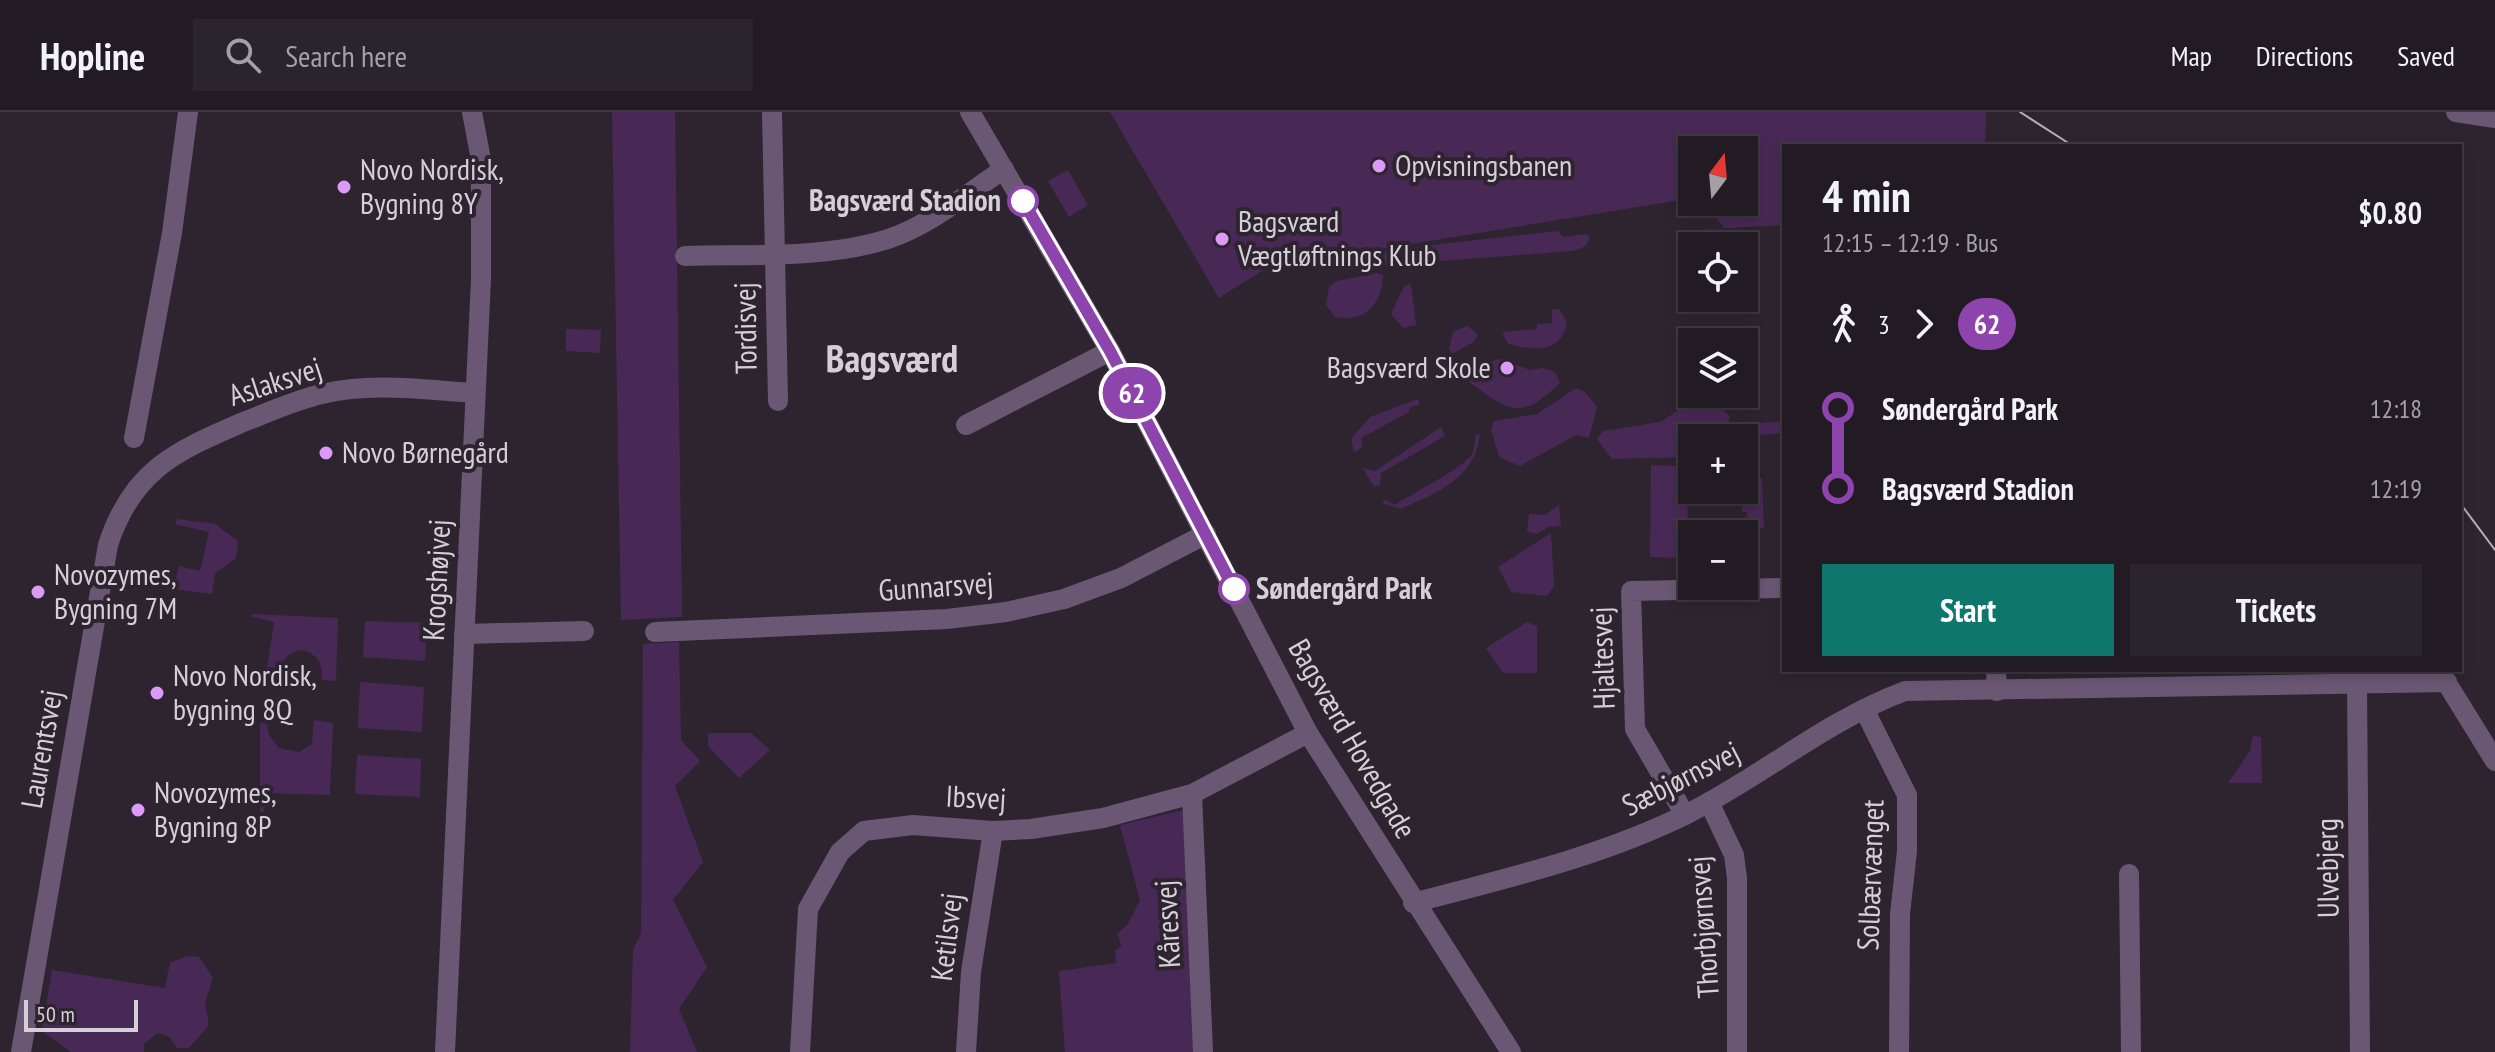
<!DOCTYPE html>
<html lang="en">
<head>
<meta charset="utf-8">
<style>
  :root { --surface:#221b24; --page:#2a242c; --text:#f1f3f6; --muted:#a2a1a6; --line:#3f3941; --accent:#0f766e }
  body { margin:0; font-family:"PT Sans Narrow",sans-serif; background:var(--page); color:var(--text); height:100vh; display:flex; flex-direction:column; font-size:30px; white-space:nowrap }
  * { box-sizing:border-box; margin:0 }
  p { font-size:26px; color:var(--muted) }
  .icon { flex:none; width:44px; height:44px; fill:none; stroke:currentColor; stroke-width:2; stroke-linecap:round; stroke-linejoin:round }
  .map { position:relative; flex:1; overflow:hidden }
  .side { position:absolute; left:1782px; top:32px; width:680px; height:528px; display:flex; flex-direction:column; background:var(--surface); border-radius:0px; box-shadow:0 4px 12px #0003,0 0 0 2px var(--line) }
  .side>* { flex:none }
  .badge { padding:0 16px; border-radius:26px; font-size:28px; line-height:52px }
  .needle { width:52px; rotate:16deg }
  .fabs { position:absolute; left:1678px; top:24px; display:grid; gap:16px }
  .fabs a { display:grid; place-items:center; width:80px; height:80px; border-radius:0px; background:var(--surface); box-shadow:0 4px 12px #0003,0 0 0 2px var(--line); font-size:40px }
  .scale { position:absolute; left:24px; bottom:20px; width:114px; box-sizing:border-box; padding-left:8px; border:4px solid #d5cfd7; border-top:0; font-size:22px; line-height:28px; white-space:nowrap; color:#d5cfd7; -webkit-text-stroke:6px #2d2430; paint-order:stroke }
  .map>.badge { position:absolute; translate:-50% -50%; box-shadow:0 0 0 4px #fff }
  .legs { display:flex; align-items:center; gap:12px; height:88px; padding:0 40px; font-size:26px }
  .legs p { margin-inline-start:auto }
  .head { display:flex; align-items:center; justify-content:space-between; height:136px; padding:0 40px }
  h1 { font-size:44px; font-weight:800; line-height:60px }
  .button { display:flex; gap:16px; margin-top:auto; padding:16px 40px }
  .button a { flex:1; height:92px; border-radius:0px; background:var(--accent); color:#fff; font-size:32px; font-weight:800; line-height:92px; text-align:center }
  .button a+a { background:var(--page); color:var(--text) }
  ul { padding:0 40px; list-style:none }
  li { display:flex; align-items:center; gap:28px; height:80px; font-size:30px }
  li i { display:grid; place-items:center; width:12px; height:100%; margin:0 10px; background:currentColor }
  li i::after { content:''; width:20px; height:20px; margin:-10px; border:6px solid; border-radius:50%; background:var(--surface) }
  li p { margin-inline-start:auto }
  li:first-child i { background:linear-gradient(#0000 50%,currentColor 0) }
  li:last-child i { background:linear-gradient(currentColor 50%,#0000 0) }
  header { display:flex; align-items:center; gap:48px; box-sizing:border-box; height:112px; padding:0 40px; background:var(--surface); border-bottom:2px solid var(--line) }
  header strong { font-size:38px }
  nav { display:flex; gap:44px; margin-inline-start:auto; font-size:28px }
  .search { width:560px; height:72px; background:var(--page); display:flex; align-items:center; gap:20px; box-sizing:border-box; padding:0 28px; border-radius:0px; color:var(--muted); font-size:30px }
  .map>svg:first-child { display:block }
  .green { fill:#482955 }
  .lines { fill:none; stroke-linecap:round; stroke-linejoin:round }
  .minor { stroke:#6a5774; stroke-width:20 }
  .tram { stroke:#b5aeb7; stroke-width:2 }
  .line-1-casing { stroke:#fff; stroke-width:18 }
  .line-1 { stroke:#8e44ad; stroke-width:12 }
  .poi-dot { fill:#da9af6; stroke:#2d2430; stroke-width:3 }
  .stop-1-dot { fill:#fff; stroke:#8e44ad; stroke-width:4 }
  .labels { text-anchor:middle; stroke-width:8; stroke-linejoin:round; paint-order:stroke }
  .poi-label { font-size:30px; fill:#d5cfd7; stroke:#2d2430; text-anchor:start }
  .stop-label { font-size:30px; font-weight:bold; fill:#d5cfd7; stroke:#2d2430; text-anchor:end }
  .street-label { font-size:30px; fill:#d5cfd7; stroke:#2d2430 }
  .district-label { font-size:38px; font-weight:bold; fill:#d5cfd7; stroke:#2d2430 }
</style>
</head>
<body>
<header>
<strong>Hopline</strong>
<div class="search"><svg class="icon" aria-label="search" viewBox="0 0 24 24"><circle cx="10" cy="10" r="6"/><path d="M15 15l6 6"/></svg>Search here</div>
<nav><a>Map</a><a>Directions</a><a>Saved</a></nav>
</header>
<div class="map">
<svg width="2495" height="940" viewBox="0 0 2495 940">
  <rect width="100%" height="100%" fill="#2d2430"/>
  <g class="green">
    <polygon points="612,0 675,0 682,505 621,508"/>
    <polygon points="1110,0 1986,0 1985,34 1784,34 1784,113 1725,116 1714,104 1732,102 1715,102 1703,90 1744,90 1744,38 1692,38 1692,86 1307,149 1279,148 1219,186"/>
    <polygon points="1068,58 1088,93 1069,105 1048,69"/>
    <polygon points="1710,117 1729,120 1734,127 1732,134 1692,136 1680,129 1682,124"/>
    <polygon points="1557,119 1564,125 1587,122 1590,125 1586,134 1573,139 1373,154 1364,146 1387,138"/>
    <path d="M1376,161l7,2c-1,29 -18,48 -48,42l-9,-12 3,-18 8,-6z"/>
    <polygon points="1411,172 1416,213 1403,216 1391,202 1404,174"/>
    <path d="M1552,197h7l8,13c-6,33 -34,28 -59,22l-6,-12 35,-3v-5l15,-1z"/>
    <polygon points="1467,214 1478,222 1474,230 1452,242 1449,237 1453,220"/>
    <polygon points="566,217 601,218 600,241 566,239"/>
    <path d="M1499,247l31,11 13,-2 12,4 5,11c-30,28 -43,35 -77,9 -7,-5 -14,-9 -19,-17l4,-7z"/>
    <polygon points="1576,276 1585,280 1597,295 1589,326 1576,323 1520,354 1499,345 1491,317 1494,309 1537,302"/>
    <polygon points="1418,287 1420,292 1409,296 1409,300 1361,326 1362,336 1354,340 1351,327 1370,305"/>
    <polygon points="1717,293 1730,304 1726,326 1692,326 1692,345 1612,347 1597,327 1603,319 1660,310 1679,298"/>
    <polygon points="1784,309 1784,321 1733,325 1742,313"/>
    <polygon points="1441,315 1445,324 1381,361 1380,372 1374,375 1363,356 1375,359"/>
    <path d="M1480,322c-5,45 -42,58 -79,75l-19,-6 3,-3 10,5c14,-10 70,-38 77,-51 3,-6 3,-13 3,-19z"/>
    <polygon points="1651,353 1687,354 1688,446 1650,445"/>
    <polygon points="1744,366 1762,366 1764,416 1747,417 1747,400 1742,400"/>
    <polygon points="1559,393 1561,414 1548,415 1537,422 1527,420 1529,402 1545,403"/>
    <polygon points="177,407 215,412 238,429 236,446 215,461 212,482 173,477 179,454 200,459 209,420 175,412"/>
    <polygon points="1551,421 1554,474 1547,484 1511,480 1498,455"/>
    <path d="M253,502l85,4 -2,63 -14,-1c1,-16 -4,-26 -20,-30 -14,3 -18,7 -21,21l-14,-2 7,-47 -24,-6z"/>
    <polygon points="365,509 427,511 425,549 363,545"/>
    <polygon points="1527,510 1537,514 1537,561 1503,561 1486,536"/>
    <polygon points="679,530 681,628 700,649 675,674 703,750 673,788 707,855 679,897 697,940 630,940 633,838 641,821 643,532"/>
    <polygon points="360,570 424,575 422,620 358,616"/>
    <polygon points="314,608 333,611 330,683 265,681 264,703 260,702 260,611 267,612 269,623 279,636 299,640 312,632"/>
    <polygon points="708,621 751,621 770,638 739,666 708,634"/>
    <polygon points="2253,624 2261,625 2262,671 2228,671 2250,639"/>
    <polygon points="357,643 421,647 420,685 355,682"/>
    <polygon points="1188,697 1201,940 1065,940 1059,859 1116,851 1115,838 1122,834 1117,822 1128,812 1140,788 1120,713"/>
    <polygon points="188,844 199,845 213,866 205,891 209,913 189,936 177,936 170,925 158,921 144,932 144,940 71,940 42,919 52,858 165,876 170,851"/>
  </g>
  <g class="lines">
    <g class="minor">
      <polyline points="772,0 778,289"/>
      <polyline points="970,0 1110,239 1308,621 1511,940"/>
      <polyline points="2456,0 2495,6"/>
      <path d="M685,144c65,-2 140,3 203,-17 42,-14 80,-46 116,-70"/>
      <polyline points="966,313 1110,239"/>
      <polyline points="134,326 172,121 188,0"/>
      <polyline points="655,520 947,507 1006,500 1064,487 1121,466 1206,422"/>
      <polyline points="464,522 584,519"/>
      <polyline points="1996,558 1997,579"/>
      <polyline points="2440,560 2495,649"/>
      <polyline points="2357,572 2360,940"/>
      <polyline points="1864,597 1907,683 1907,739 1900,802 1899,940"/>
      <polyline points="1192,682 1203,940"/>
      <polyline points="1709,690 1734,743 1737,766 1737,940"/>
      <polyline points="1685,703 1635,617 1631,479 1784,476"/>
      <polyline points="2129,762 2131,940"/>
      <path d="M1413,791c94,-25 187,-46 274,-89 74,-37 140,-94 218,-123l542,-9"/>
      <path d="M21,940l87,-507c24,-74 66,-93 133,-122 26,-10 54,-23 81,-29 49,-12 103,-4 153,-1"/>
      <polyline points="445,940 481,167 481,48 472,0"/>
      <polyline points="800,940 808,797 840,740 864,719 913,713 993,719 1031,717 1103,706 1192,682 1308,621"/>
      <polyline points="966,940 971,860 993,719"/>
    </g>
    <g class="tram">
      <polyline points="2020,0 2073,34"/>
      <polyline points="2460,391 2495,438"/>
    </g>
  </g>
  <g class="lines">
    <g class="line-1-casing">
      <polyline id="line-1" points="1023,89 1110,239 1234,477"/>
    </g>
    <use href="#line-1" class="line-1"/>
  </g>
  <g class="poi-dot">
    <circle cx="1379" cy="54" r="8"/>
    <circle cx="344" cy="75" r="8"/>
    <circle cx="1222" cy="127" r="8"/>
    <circle cx="1507" cy="256" r="8"/>
    <circle cx="326" cy="341" r="8"/>
    <circle cx="38" cy="480" r="8"/>
    <circle cx="157" cy="581" r="8"/>
    <circle cx="138" cy="698" r="8"/>
  </g>
  <g class="stop-1-dot">
    <circle cx="1023" cy="89" r="14"/>
    <circle cx="1234" cy="477" r="14"/>
  </g>
  <g class="labels">
    <g class="poi-label">
      <text x="1395" y="64">Opvisningsbanen</text>
      <text x="360" y="68">Novo Nordisk,<tspan x="360" dy="34">Bygning 8Y</tspan></text>
      <text x="1238" y="120">Bagsværd<tspan x="1238" dy="34">Vægtløftnings Klub</tspan></text>
      <text x="1491" y="266" text-anchor="end">Bagsværd Skole</text>
      <text x="342" y="351">Novo Børnegård</text>
      <text x="54" y="473">Novozymes,<tspan x="54" dy="34">Bygning 7M</tspan></text>
      <text x="173" y="574">Novo Nordisk,<tspan x="173" dy="34">bygning 8Q</tspan></text>
      <text x="154" y="691">Novozymes,<tspan x="154" dy="34">Bygning 8P</tspan></text>
    </g>
    <g class="stop-label">
      <text x="1001" y="99">Bagsværd Stadion</text>
      <text x="1256" y="487" text-anchor="start">Søndergård Park</text>
    </g>
    <g class="street-label">
      <text transform="translate(746 216) rotate(-91)" y="10">Tordisvej</text>
      <text transform="translate(275 270) rotate(-18)" y="10">Aslaksvej</text>
      <text transform="translate(437 468) rotate(-87)" y="10">Krogshøjvej</text>
      <text transform="translate(936 475) rotate(-4)" y="10">Gunnarsvej</text>
      <text transform="translate(1603 546) rotate(-92)" y="10">Hjaltesvej</text>
      <text transform="translate(1352 627) rotate(60)" y="10">Bagsværd Hovedgade</text>
      <text transform="translate(42 637) rotate(-80)" y="10">Laurentsvej</text>
      <text transform="translate(1681 667) rotate(-27)" y="10">Sæbjørnsvej</text>
      <text transform="translate(976 686) rotate(3)" y="10">Ibsvej</text>
      <text transform="translate(2328 756) rotate(-91)" y="10">Ulvebjerg</text>
      <text transform="translate(1871 763) rotate(-88)" y="10">Solbærvænget</text>
      <text transform="translate(1168 812) rotate(-93)" y="10">Kåresvej</text>
      <text transform="translate(1704 815) rotate(-94)" y="10">Thorbjørnsvej</text>
      <text transform="translate(947 825) rotate(-83)" y="10">Ketilsvej</text>
    </g>
    <g class="district-label">
      <text x="892" y="260">Bagsværd</text>
    </g>
  </g>
</svg>
<div class="fabs">
<a><svg class="needle" viewBox="-14 -14 28 28"><path d="M0-13l5 13h-10z" fill="#e53935"/><path d="M0 13l5-13h-10z" fill="#a2a1a6"/></svg></a>
<a><svg class="icon" aria-label="locate" viewBox="0 0 24 24"><circle cx="12" cy="12" r="6"/><path d="M12 2v4M12 18v4M2 12h4M18 12h4"/></svg></a>
<a><svg class="icon" aria-label="layers" viewBox="0 0 24 24"><path d="M12 4l9 5-9 5-9-5zM3 14l9 5 9-5"/></svg></a>
<a>+</a>
<a>−</a>
</div>
<div class="scale">50 m</div>
<b class="badge" style="left:1132px;top:281px;background:#8e44ad;color:#fff">62</b>
<section class="side">
<div class="head"><div><h1>4 min</h1><p>12:15 – 12:19 · Bus</p></div><b>$0.80</b></div>
<div class="legs"><svg class="icon" aria-label="walk" viewBox="0 0 24 24"><circle cx="13" cy="4" r="2"/><path d="M13 8l-2 6 4 7M11 14l-3 7M7 12l3-4h3l4 4"/></svg>3<svg class="icon" aria-label="forward" viewBox="0 0 24 24"><path d="M9 5l7 7-7 7"/></svg><b class="badge" style="background:#8e44ad;color:#fff">62</b></div>
<ul>
<li><i style="color:#8e44ad"></i><b>Søndergård Park</b><p>12:18</p></li>
<li><i style="color:#8e44ad"></i><b>Bagsværd Stadion</b><p>12:19</p></li>
</ul>
<div class="button"><a>Start</a><a>Tickets</a></div>
</section>
</div>
</body>
</html>
